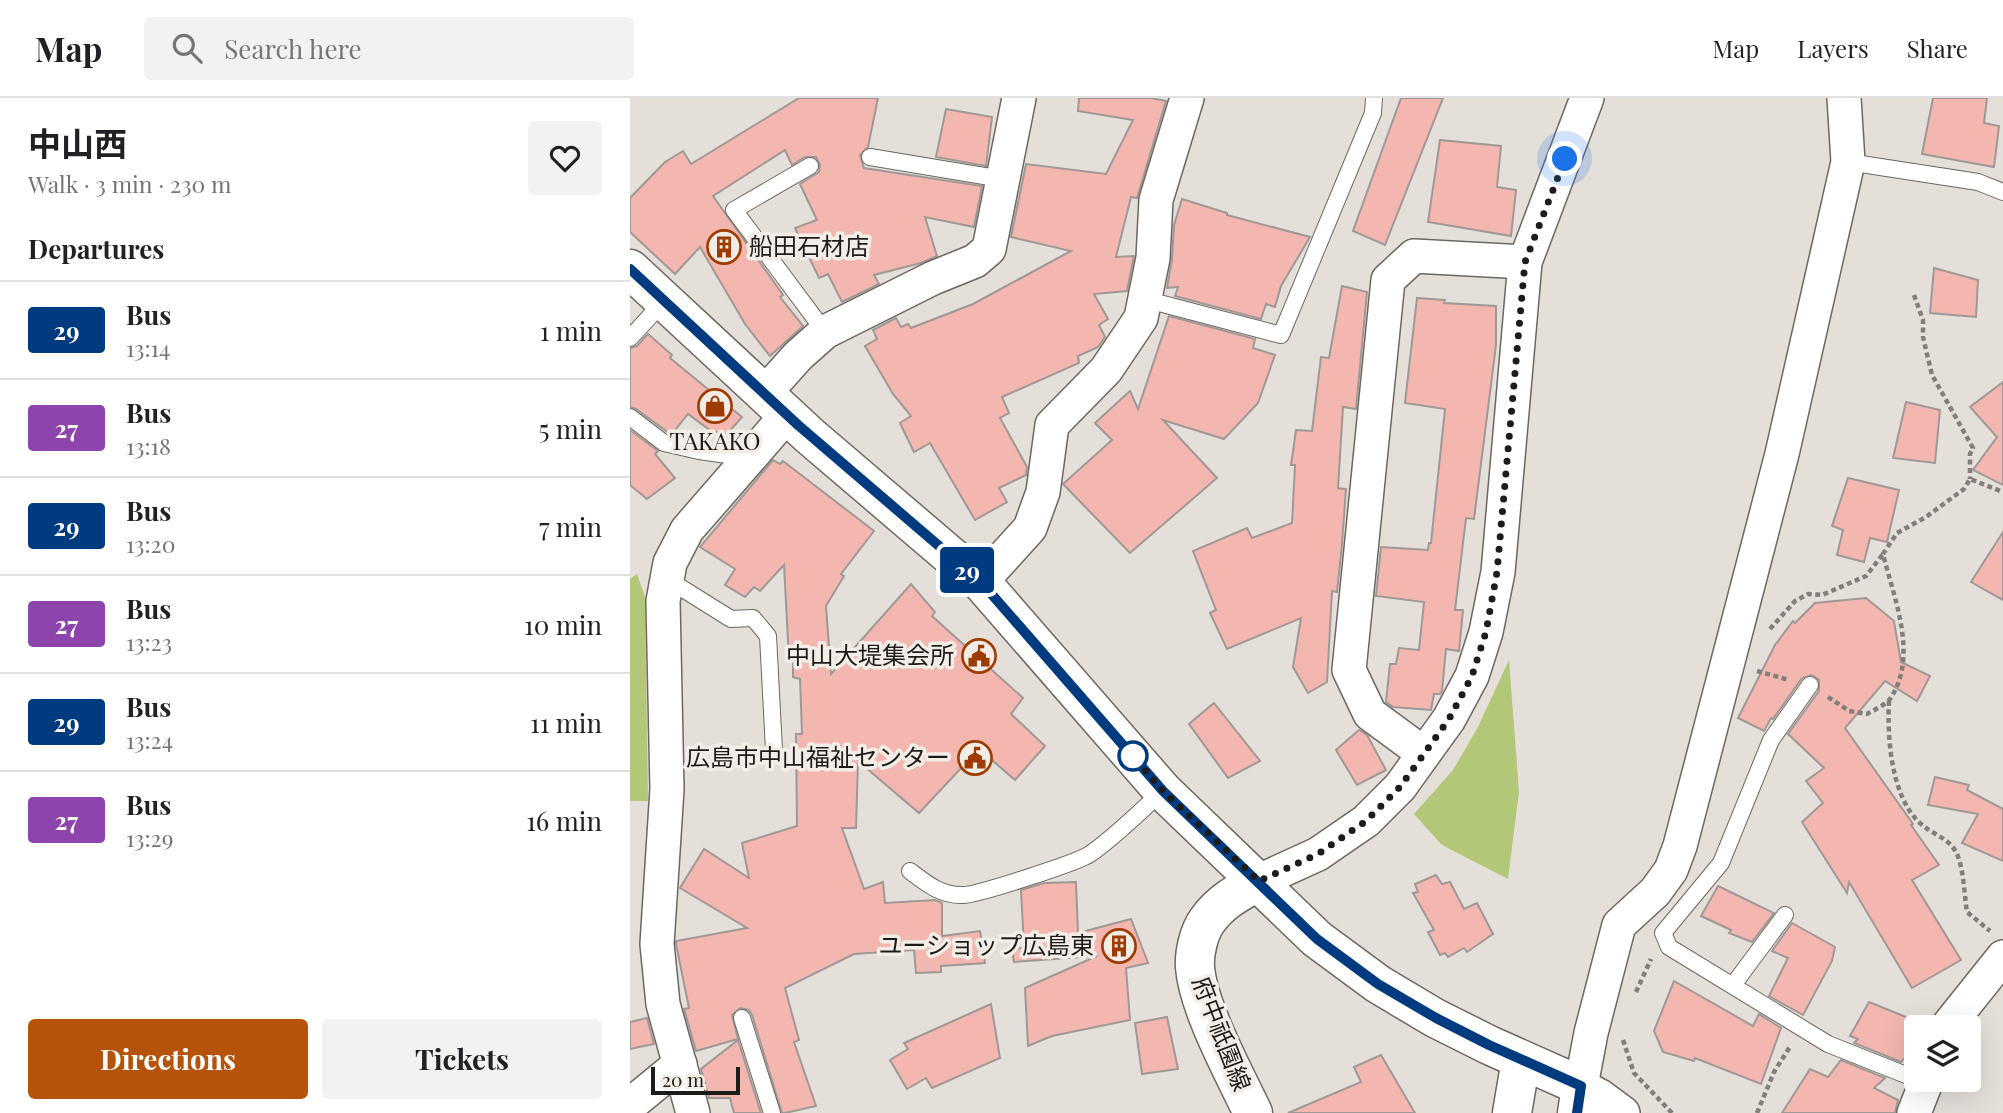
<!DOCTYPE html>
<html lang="en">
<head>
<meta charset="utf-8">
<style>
  :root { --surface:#fff; --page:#f2f2f2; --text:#202124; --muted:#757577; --line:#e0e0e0; --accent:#b45309 }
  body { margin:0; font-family:"Playfair Display","Noto Sans JP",serif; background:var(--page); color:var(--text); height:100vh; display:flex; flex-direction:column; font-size:26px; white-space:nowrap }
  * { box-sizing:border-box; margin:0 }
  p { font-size:23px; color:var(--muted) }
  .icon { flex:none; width:38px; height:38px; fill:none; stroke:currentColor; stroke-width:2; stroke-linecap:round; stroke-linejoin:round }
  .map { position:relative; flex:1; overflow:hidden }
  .details { display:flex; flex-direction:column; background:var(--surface); width:630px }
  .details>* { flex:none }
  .badge { padding:0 14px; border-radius:5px; font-size:24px; line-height:46px }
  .controls { position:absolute; left:1274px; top:917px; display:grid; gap:14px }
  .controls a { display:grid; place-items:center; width:77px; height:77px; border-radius:7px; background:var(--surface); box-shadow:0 7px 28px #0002; font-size:35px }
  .scale { position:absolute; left:21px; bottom:18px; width:89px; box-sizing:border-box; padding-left:7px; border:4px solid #1e1c1a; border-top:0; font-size:19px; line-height:24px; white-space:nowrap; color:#1e1c1a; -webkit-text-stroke:5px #f2ede7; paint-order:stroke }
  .you { position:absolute; width:35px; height:35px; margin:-18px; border:5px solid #fff; border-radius:50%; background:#1a73e8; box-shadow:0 0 0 10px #1a73e833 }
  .map>.badge { position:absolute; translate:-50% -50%; box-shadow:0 0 0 4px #fff }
  h2 { padding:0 28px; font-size:26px; line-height:63px }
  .round { display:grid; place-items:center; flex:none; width:74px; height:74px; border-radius:7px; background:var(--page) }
  .summary { display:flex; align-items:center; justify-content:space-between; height:119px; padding:0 28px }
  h1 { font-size:33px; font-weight:700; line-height:52px }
  .cta { display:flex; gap:14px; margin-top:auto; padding:14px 28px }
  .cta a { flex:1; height:80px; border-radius:7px; background:var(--accent); color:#fff; font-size:28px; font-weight:700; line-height:80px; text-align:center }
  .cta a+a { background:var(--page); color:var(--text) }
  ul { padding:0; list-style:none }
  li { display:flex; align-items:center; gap:21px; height:98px; padding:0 28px; border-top:2px solid var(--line) }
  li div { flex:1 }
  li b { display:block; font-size:26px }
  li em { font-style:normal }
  li .badge { min-width:77px; font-weight:700; text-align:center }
  header { display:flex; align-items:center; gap:42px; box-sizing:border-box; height:98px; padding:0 35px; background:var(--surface); border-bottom:2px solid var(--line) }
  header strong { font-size:33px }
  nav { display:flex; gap:38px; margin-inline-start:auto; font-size:24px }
  .search { width:490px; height:63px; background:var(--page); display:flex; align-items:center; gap:18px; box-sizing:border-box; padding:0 24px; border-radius:7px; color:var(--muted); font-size:26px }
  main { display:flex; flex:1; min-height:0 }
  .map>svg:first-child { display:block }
  .green { fill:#b2c778 }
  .building { fill:#f3b7af; stroke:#a09897; stroke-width:2 }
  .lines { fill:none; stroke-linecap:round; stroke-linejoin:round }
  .lane-casing { stroke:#6c6762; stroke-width:18 }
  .street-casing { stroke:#6c6762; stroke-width:36 }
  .secondary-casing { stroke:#6c6762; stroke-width:41 }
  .path { stroke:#827e7b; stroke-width:4.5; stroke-dasharray:5 3.5; stroke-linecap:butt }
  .lane { stroke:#fff; stroke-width:16 }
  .street { stroke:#fff; stroke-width:33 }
  .secondary { stroke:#fff; stroke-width:38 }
  .line-casing { stroke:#fff; stroke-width:16 }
  .line { stroke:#003b80; stroke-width:10 }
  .walk { stroke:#1e1c1a; stroke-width:7; stroke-dasharray:0 12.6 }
  .stop-dot { fill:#fff; stroke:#003b80; stroke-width:3.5 }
  .labels { text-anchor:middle; stroke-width:7; stroke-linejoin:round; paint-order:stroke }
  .poi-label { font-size:24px; fill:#1e1c1a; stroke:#f2ede7; text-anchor:end }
  .street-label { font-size:24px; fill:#1e1c1a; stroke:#f2ede7 }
</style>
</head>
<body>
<header>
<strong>Map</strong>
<div class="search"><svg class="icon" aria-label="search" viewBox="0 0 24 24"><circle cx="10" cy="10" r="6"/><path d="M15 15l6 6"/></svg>Search here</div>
<nav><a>Map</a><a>Layers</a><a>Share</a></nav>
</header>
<main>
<section class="details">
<div class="summary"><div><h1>中山西</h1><p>Walk · 3 min · 230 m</p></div><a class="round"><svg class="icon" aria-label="heart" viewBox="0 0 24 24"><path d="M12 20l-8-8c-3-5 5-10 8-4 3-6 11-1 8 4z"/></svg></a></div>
<h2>Departures</h2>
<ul>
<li><span class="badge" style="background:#003b80;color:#fff">29</span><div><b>Bus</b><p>13:14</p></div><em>1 min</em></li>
<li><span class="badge" style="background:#8e44ad;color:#fff">27</span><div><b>Bus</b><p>13:18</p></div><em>5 min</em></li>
<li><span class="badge" style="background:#003b80;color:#fff">29</span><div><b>Bus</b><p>13:20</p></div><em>7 min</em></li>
<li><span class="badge" style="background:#8e44ad;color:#fff">27</span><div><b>Bus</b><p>13:23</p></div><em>10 min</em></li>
<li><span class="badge" style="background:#003b80;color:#fff">29</span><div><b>Bus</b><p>13:24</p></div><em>11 min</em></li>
<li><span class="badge" style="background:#8e44ad;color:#fff">27</span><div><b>Bus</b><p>13:29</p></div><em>16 min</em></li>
</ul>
<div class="cta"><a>Directions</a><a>Tickets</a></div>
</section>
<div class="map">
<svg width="1373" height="1015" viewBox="0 0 1373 1015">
  <rect width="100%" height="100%" fill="#e5dfda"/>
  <g class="green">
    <polygon points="7,476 15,499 18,703 0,703 0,481"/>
    <polygon points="879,562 889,694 878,781 812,747 784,716 823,672 847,631"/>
  </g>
  <g class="building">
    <polygon points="169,0 248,0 238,49 230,57 234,70 352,88 344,129 295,119 307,158 291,165 244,177 249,186 212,204 198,176 189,180 165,130 187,122 170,86 189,74 190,67 186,59 175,59 162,67 155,52 83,98 153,197 150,199 173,228 140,258 115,226 70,149 45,176 0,134 0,100 35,64 53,53 61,66"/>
    <polygon points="449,0 521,0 536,3 507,100 501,99 486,159 504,158 497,193 464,196 478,221 469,227 475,239 468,249 448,258 449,265 372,299 379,315 370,320 397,369 396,377 369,390 377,404 345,422 300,345 284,354 270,325 281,318 263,296 235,248 247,241 243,232 266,220 271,229 278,226 281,230 343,206 441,153 381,139 396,66 476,76 503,22 448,13"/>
    <polygon points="771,0 813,0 755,147 723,133"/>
    <polygon points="1303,0 1357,0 1354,25 1369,28 1364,69 1292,56"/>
    <polygon points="316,11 362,19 356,68 306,59"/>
    <polygon points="810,42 871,48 867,89 886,92 881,138 798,124"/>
    <polygon points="552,101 597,115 597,117 680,139 651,188 645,209 636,206 631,221 545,198 548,189 537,190 542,161 544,127"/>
    <polygon points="1304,170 1348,182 1346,219 1300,215"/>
    <polygon points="712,188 737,194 726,311 713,309 708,390 716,391 712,446 707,494 702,493 697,584 678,595 663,569 671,520 597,551 580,515 586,512 563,453 617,430 622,440 662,425 665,367 661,367 666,332 682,333 691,259 699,260"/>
    <polygon points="787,200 815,202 814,205 866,208 866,247 844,421 836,420 825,512 833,512 829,553 816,551 812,593 810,596 804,596 801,612 763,609 756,604 760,566 766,566 769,550 789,552 794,504 746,498 751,449 798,452 799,445 801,445 815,311 775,305"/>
    <polygon points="539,218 625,241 623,250 645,257 628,305 594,341 533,322 587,380 500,455 433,386 482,342 465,325 500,293 508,311"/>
    <polygon points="18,236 42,257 40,260 112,319 97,336 81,333 58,316 42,336 39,335 6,311 0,309 0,250 7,248"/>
    <polygon points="1373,284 1373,387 1343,372 1367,339 1340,309"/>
    <polygon points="1276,304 1310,312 1305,365 1263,360"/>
    <polygon points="0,332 28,353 25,356 45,380 17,401 0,387"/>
    <polygon points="143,362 150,366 153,363 244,433 211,476 214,478 196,508 201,576 281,486 305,514 302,518 393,600 381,616 415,648 385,682 349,651 289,715 228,663 226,730 212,730 234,791 253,784 255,805 305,802 312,805 312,838 350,833 355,865 311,868 311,874 286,875 284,852 224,856 155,890 169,942 164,944 186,1008 155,1015 152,1015 122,917 119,912 110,910 102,917 108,941 66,953 54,911 59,910 46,846 46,843 117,830 50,790 74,751 119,780 112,745 167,728 166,636 172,636 170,581 163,579 163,562 159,562 154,467 130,493 124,489 115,499 95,487 105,471 70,449"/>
    <polygon points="1218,380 1269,392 1257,444 1240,440 1234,464 1207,457 1213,432 1202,428"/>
    <polygon points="1373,434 1373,502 1341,484"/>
    <polygon points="1236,500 1264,523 1271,564 1300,578 1287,603 1255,583 1215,630 1283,726 1281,727 1309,767 1282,782 1331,862 1282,890 1219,784 1217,795 1172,724 1193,705 1176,683 1194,670 1158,636 1189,593 1189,582 1182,577 1172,580 1143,621 1141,620 1134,633 1108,620 1145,547 1163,523 1165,525 1185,505"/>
    <polygon points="584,605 630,663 598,680 559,626"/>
    <polygon points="729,632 737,637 756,672 727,687 706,652"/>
    <polygon points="1305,679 1339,687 1337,692 1373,711 1373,763 1332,745 1348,716 1298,707"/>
    <polygon points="806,777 812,786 820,784 834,811 847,805 863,836 837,854 834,850 818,859 815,855 810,857 798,834 804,832 783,795 788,794 785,786"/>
    <polygon points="446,784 448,835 501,821 518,865 496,870 500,922 422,938 398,948 395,890 467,858 384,864 382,852 394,849 391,792 414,785"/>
    <polygon points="1088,788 1144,815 1122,844 1099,835 1101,832 1071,818"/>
    <polygon points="1162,825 1205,849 1202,863 1173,917 1139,898 1158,860 1142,853"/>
    <polygon points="1044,883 1123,928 1129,916 1151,930 1131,986 1065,960 1064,963 1033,954 1024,933"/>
    <polygon points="1239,904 1286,923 1286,948 1271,964 1224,945 1228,941 1220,938"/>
    <polygon points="361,906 370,960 302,990 296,980 277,991 260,962 278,951 274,945"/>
    <polygon points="537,919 548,971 512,976 505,925"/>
    <polygon points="17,920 24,946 0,951 0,924"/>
    <polygon points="108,942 131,1015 104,1015 100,1000 79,1000 71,971"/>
    <polygon points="751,957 785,1015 658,1015 731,984 724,969"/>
    <polygon points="1211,962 1255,980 1244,990 1268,1002 1265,1015 1152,1015 1180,971 1198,979"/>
  </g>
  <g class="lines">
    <g class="lane-casing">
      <g id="lane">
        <polyline points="240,59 372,81"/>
        <polyline points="1218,64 1348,84 1373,94"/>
        <polyline points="180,68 104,112 195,234"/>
        <polyline points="514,201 651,237 743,15 744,0"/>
        <polyline points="0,240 34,203"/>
        <polyline points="0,319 34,345 69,353 119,360"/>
        <polyline points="37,481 101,521 123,520 138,538 144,652"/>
        <polyline points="1180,587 1141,642 1091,765 1033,835 1039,849 1198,946 1286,981"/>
        <path d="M280,773c16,12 31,25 53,24 14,0 116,-33 127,-41 26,-18 49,-42 73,-63"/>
        <polyline points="1103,887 1155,817"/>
        <polyline points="112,920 142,1015"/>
      </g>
    </g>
    <g class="street-casing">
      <g id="street">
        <polyline points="134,296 168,258 195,234 303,180 345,163 359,151 389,0"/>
        <polyline points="351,484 400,430 413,394 422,327 476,272 511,220 523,160 526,102 557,0"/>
        <polyline points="793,655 740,616 719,572 758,182 784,158 895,164"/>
        <polyline points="629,783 688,756 736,723 770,689 819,621 842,578 856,534 868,474 895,164 957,0"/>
        <polyline points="1317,929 1373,859"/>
        <polyline points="0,1007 50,966"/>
        <polyline points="63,1015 33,906 27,846 37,691 33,503 40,465 57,432 157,317"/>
        <polyline points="993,1015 970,998 951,988 961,935 989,827 1025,794 1041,772 1050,748 1152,356 1218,64 1214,0"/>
        <polyline points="1284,1015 1297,982"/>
      </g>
    </g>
    <g class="secondary-casing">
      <g id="secondary">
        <polyline points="0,171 180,338 351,484 533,693 687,841 748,886 805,920 859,947 951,988 947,1015"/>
        <path d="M623,1015c-18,-38 -55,-105 -58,-146 -1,-14 4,-35 12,-46 13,-19 32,-29 52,-40"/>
        <polyline points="882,1015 891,962"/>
      </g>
    </g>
    <g class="path">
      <polyline points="1284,197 1293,222 1293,239 1302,277 1343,350 1340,356 1340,381"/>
      <polyline points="1140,531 1165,503 1178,496 1192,497 1236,478 1253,456"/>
      <polyline points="1127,573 1159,582"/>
      <path d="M1198,599l21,14 18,3c7,-4 18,-9 23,-15 29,-43 4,-100 -7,-145l14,-21 29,-16 38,-28 6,-10 33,13"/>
      <path d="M1259,603c-2,36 2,96 31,122 12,12 29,14 37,31 7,17 7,39 10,58l23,19"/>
      <polyline points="1006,894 1021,861"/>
      <polyline points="993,942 1004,975 1042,1015"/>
      <polyline points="1127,1015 1144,974 1161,947"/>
    </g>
    <use href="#lane" class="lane"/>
    <use href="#street" class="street"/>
    <use href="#secondary" class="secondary"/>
  </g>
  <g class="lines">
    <g class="line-casing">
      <polyline id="line" points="0,171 168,327 351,484 533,693 687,841 748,886 806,920 859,947 951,988 947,1015"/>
    </g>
    <use href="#line" class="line"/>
    <polyline class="walk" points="503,658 497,651 533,693 629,783 688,756 736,723 770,689 819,621 842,578 856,534 867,474 895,164 935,61"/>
  </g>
  <defs>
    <g id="building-ring" transform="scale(1.75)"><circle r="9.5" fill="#f2ede7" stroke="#9e3b00" stroke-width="1.5"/><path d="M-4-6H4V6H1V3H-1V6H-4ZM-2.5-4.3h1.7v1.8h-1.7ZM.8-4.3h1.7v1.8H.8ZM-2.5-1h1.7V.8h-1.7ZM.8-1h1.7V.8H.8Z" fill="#9e3b00"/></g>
    <g id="shop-ring" transform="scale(1.75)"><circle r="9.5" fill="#f2ede7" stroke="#9e3b00" stroke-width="1.5"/><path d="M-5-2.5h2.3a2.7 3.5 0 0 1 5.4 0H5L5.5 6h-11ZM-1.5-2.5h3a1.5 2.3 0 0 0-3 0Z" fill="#9e3b00"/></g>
    <g id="civic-ring" transform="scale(1.75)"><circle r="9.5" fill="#f2ede7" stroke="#9e3b00" stroke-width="1.5"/><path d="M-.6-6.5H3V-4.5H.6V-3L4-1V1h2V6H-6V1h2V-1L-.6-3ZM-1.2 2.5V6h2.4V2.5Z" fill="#9e3b00"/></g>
  </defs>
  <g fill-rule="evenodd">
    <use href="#building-ring" x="94" y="149"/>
    <use href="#shop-ring" x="85" y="308"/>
    <use href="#civic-ring" x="349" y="558"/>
    <use href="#civic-ring" x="345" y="660"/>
    <use href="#building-ring" x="489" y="848"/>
  </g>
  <circle class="stop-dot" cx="503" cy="658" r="14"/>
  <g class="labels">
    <g class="poi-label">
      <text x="119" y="157" text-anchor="start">船田石材店</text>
      <text x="85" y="352" text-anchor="middle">TAKAKO</text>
      <text x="324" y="566">中山大堤集会所</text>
      <text x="320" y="668">広島市中山福祉センター</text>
      <text x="464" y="856">ユーショップ広島東</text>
    </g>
    <g class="street-label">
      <text transform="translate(591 936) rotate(69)" y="8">府中祇園線</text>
    </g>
  </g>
</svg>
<div class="controls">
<a><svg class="icon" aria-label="layers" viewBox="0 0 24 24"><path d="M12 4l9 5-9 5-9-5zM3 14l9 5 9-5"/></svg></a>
</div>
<div class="scale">20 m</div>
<div class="you" style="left:935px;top:61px"></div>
<b class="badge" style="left:337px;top:472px;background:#003b80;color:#fff">29</b>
</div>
</main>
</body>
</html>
